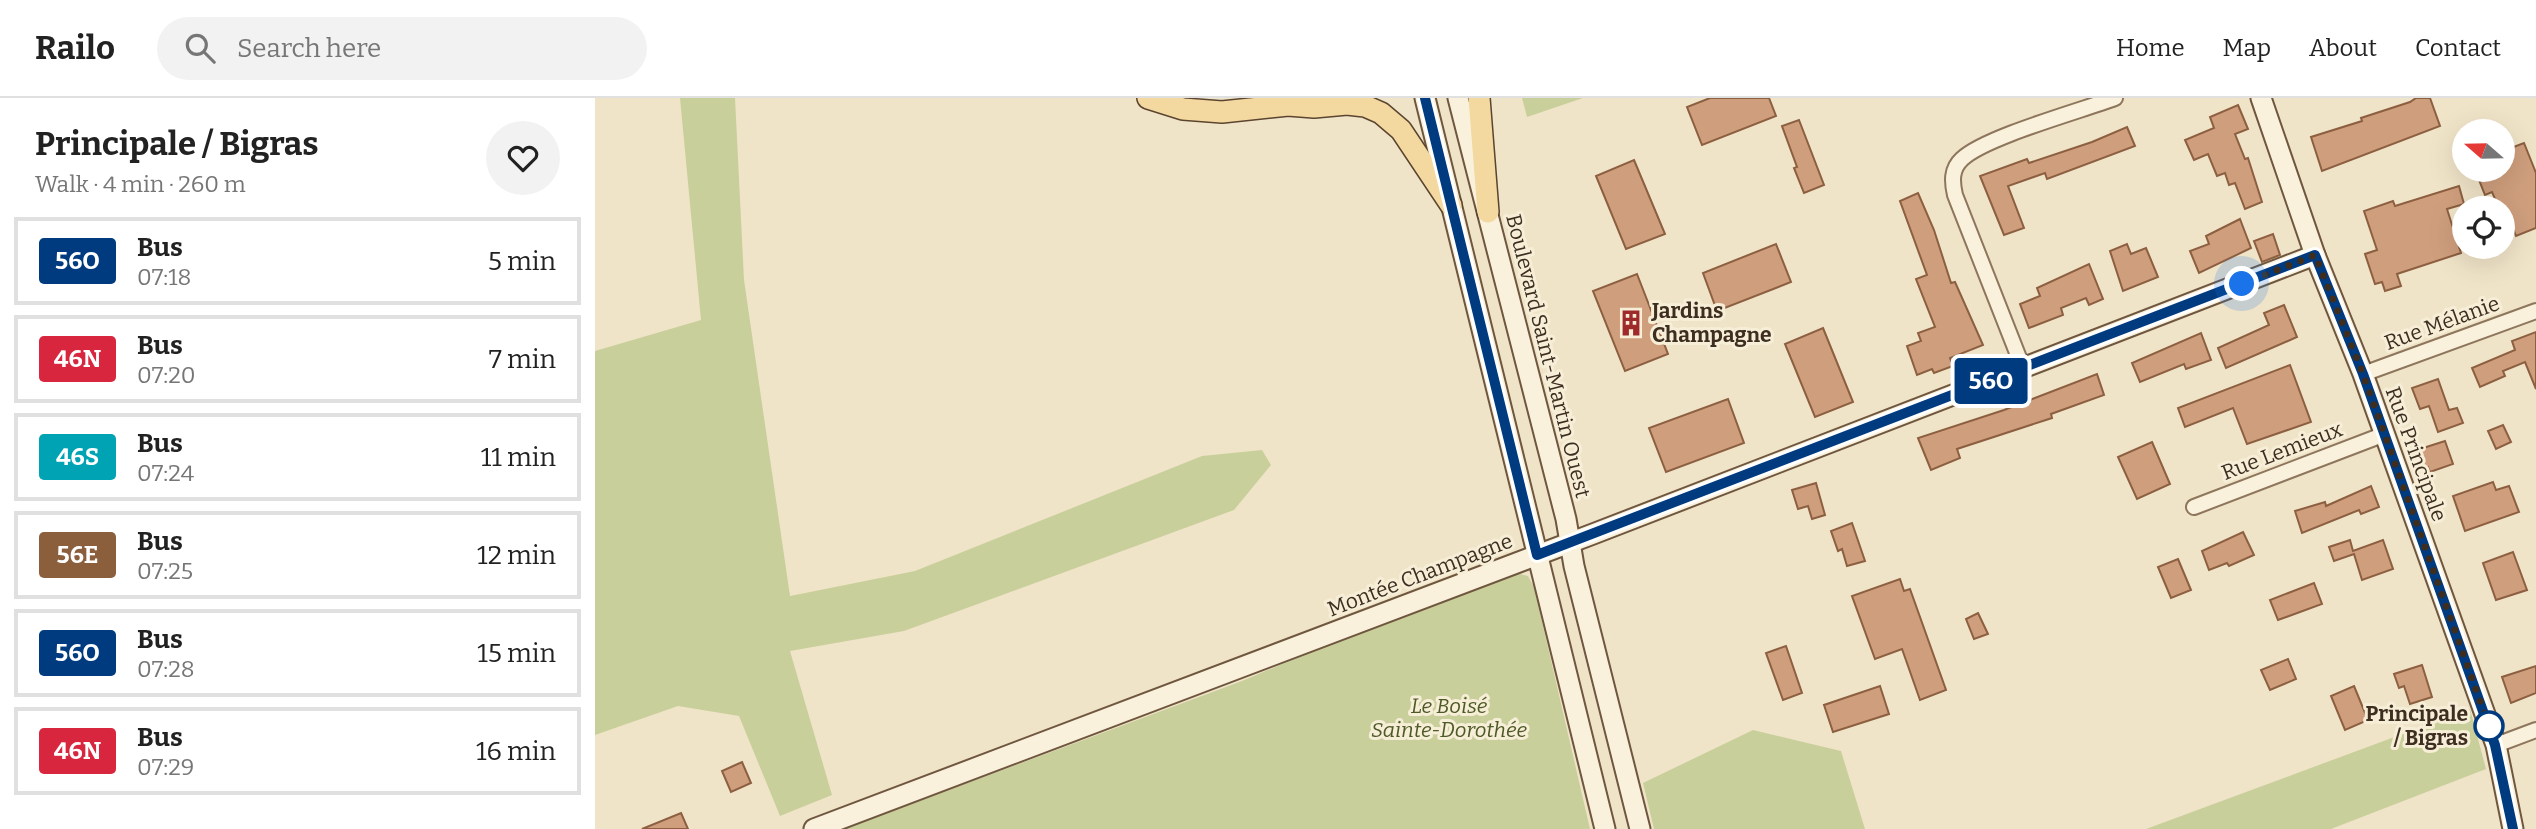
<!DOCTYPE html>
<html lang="en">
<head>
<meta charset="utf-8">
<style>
  :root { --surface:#fff; --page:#f2f2f2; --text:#222; --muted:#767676; --line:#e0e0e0 }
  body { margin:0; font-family:Bitter,serif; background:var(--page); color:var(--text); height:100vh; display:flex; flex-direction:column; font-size:26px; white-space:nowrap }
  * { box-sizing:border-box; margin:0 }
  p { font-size:23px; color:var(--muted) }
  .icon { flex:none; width:38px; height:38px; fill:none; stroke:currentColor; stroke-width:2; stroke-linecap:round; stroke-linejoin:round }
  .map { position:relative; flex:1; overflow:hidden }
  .drawer { display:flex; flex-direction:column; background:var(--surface); width:595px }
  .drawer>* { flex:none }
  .badge { padding:0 14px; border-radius:5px; font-size:24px; line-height:46px }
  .needle { width:46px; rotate:290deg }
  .tools { position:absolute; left:1857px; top:21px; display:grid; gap:14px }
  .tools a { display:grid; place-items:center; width:63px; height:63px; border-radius:50%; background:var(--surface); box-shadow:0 7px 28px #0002; font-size:35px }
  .you { position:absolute; width:35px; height:35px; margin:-18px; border:5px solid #fff; border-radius:50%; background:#1a73e8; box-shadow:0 0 0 10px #1a73e833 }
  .map>.badge { position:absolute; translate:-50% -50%; box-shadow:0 0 0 4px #fff }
  .round { display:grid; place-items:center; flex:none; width:74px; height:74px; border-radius:37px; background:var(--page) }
  .overview { display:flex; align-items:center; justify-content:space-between; height:119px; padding:0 35px }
  h1 { font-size:33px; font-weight:700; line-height:52px }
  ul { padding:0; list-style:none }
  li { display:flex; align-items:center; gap:21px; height:88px; margin:0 14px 10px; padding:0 21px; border:4px solid var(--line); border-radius:0px }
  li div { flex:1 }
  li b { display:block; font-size:26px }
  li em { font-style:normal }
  li .badge { min-width:77px; font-weight:700; text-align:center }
  header { display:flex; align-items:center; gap:42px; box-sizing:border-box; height:98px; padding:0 35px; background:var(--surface); border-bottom:2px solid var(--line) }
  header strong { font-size:33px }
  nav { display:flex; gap:38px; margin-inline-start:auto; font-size:24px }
  .search { width:490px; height:63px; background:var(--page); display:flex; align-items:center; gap:18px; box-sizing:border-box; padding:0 24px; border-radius:38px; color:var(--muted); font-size:26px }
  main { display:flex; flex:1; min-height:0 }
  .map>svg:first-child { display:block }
  .green { fill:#c9cf9b }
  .building { fill:#cf9f7d; stroke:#8d5f41; stroke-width:2 }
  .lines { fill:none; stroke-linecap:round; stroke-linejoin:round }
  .street-casing { stroke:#8d765c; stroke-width:18 }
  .secondary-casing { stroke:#6f573f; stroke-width:23 }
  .primary-casing { stroke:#5b4430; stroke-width:24 }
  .street { stroke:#faf1dc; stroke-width:14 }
  .secondary { stroke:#faf1dc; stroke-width:19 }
  .primary { stroke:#f3d9a0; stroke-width:21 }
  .line-casing { stroke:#fff; stroke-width:16 }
  .line { stroke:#003b80; stroke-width:10 }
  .walk { stroke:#3d2e20; stroke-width:7; stroke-dasharray:0 12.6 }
  .stop-dot { fill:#fff; stroke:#003b80; stroke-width:3.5 }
  .labels { text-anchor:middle; stroke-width:6; stroke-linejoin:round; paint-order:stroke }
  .poi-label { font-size:21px; font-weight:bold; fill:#3d2e20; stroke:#f7eed8; text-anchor:start }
  .street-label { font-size:21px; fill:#3d2e20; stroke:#f7eed8 }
  .park-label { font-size:21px; font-style:italic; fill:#4d5a26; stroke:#f7eed8 }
  .stop-label { font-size:21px; font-weight:bold; fill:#3d2e20; stroke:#f7eed8; text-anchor:end }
</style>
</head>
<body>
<header>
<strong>Railo</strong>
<div class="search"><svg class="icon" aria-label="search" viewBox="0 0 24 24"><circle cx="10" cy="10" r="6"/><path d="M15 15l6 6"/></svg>Search here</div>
<nav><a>Home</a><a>Map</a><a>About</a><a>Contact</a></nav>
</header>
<main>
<section class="drawer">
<div class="overview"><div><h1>Principale / Bigras</h1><p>Walk · 4 min · 260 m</p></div><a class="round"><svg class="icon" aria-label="heart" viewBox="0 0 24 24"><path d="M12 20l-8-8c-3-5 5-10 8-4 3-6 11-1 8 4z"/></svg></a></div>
<ul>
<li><span class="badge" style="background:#003b80;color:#fff">56O</span><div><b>Bus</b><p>07:18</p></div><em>5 min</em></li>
<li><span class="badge" style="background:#d7263d;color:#fff">46N</span><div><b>Bus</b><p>07:20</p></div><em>7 min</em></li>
<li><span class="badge" style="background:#00a3b4;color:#fff">46S</span><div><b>Bus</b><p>07:24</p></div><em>11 min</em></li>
<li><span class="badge" style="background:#8b5e3c;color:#fff">56E</span><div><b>Bus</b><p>07:25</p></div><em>12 min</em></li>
<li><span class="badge" style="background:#003b80;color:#fff">56O</span><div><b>Bus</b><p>07:28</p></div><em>15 min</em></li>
<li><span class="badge" style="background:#d7263d;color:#fff">46N</span><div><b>Bus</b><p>07:29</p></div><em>16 min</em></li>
</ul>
</section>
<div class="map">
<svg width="1941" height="731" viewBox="0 0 1941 731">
  <rect width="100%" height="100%" fill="#f0e4c8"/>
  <g class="green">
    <polygon points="85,0 140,0 149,182 195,498 320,473 607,358 667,352 676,367 639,412 309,533 195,553 237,697 185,718 144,618 83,608 0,637 0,253 106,222"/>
    <polygon points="927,0 988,0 932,19"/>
    <polygon points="921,475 933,478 939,489 995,731 249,731 647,583 751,539"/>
    <polygon points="1875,611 1891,671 1736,731 1551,731"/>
    <polygon points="1158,632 1246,653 1270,731 1059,731 1048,685"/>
  </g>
  <g class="building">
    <polygon points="1115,0 1174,0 1181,18 1107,47 1092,9"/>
    <polygon points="1821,0 1835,0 1845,28 1727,73 1716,39 1767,23 1766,20 1815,4"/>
    <polygon points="1643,7 1653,31 1640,36 1650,61 1653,60 1667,104 1650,111 1640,85 1634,87 1630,75 1622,78 1613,56 1599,62 1590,42 1619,30 1615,19"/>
    <polygon points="1204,22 1229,87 1209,95 1199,70 1202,69 1187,28"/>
    <polygon points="1532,29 1540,48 1452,81 1450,75 1413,88 1429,130 1409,137 1385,78 1432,61 1434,65 1497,44"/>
    <polygon points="1929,45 1941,75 1941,130 1921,138 1912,116 1908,117 1908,110 1904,110 1897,94 1890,97 1880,72 1908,72 1908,53"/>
    <polygon points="1039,62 1070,136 1031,151 1001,78"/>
    <polygon points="1864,88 1869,106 1852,111 1866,155 1802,176 1806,188 1790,193 1787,184 1780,186 1770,156 1782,152 1769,113 1798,103 1800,108"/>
    <polygon points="1323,95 1339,132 1356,185 1360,184 1388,247 1355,260 1358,268 1339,275 1337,271 1322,277 1312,248 1326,243 1323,235 1340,229 1321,181 1332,177 1305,103"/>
    <polygon points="1645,121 1656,150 1604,175 1595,153 1614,146 1611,138"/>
    <polygon points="1678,136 1685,157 1667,164 1659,143"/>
    <polygon points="1181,146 1196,184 1122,213 1108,175"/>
    <polygon points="1532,146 1536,156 1551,150 1563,179 1528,193 1515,153"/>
    <polygon points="1494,166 1508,201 1494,207 1491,200 1466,210 1468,217 1434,230 1425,206 1445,198 1442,190"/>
    <polygon points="1042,176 1073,256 1030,273 998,193"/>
    <polygon points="1689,207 1702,239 1631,270 1623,250 1674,227 1669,215"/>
    <polygon points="1228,230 1258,304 1220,319 1190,246"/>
    <polygon points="1941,234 1941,291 1930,264 1908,273 1910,278 1885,289 1877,270 1920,252 1917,243"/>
    <polygon points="1606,235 1616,262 1591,271 1589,266 1545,284 1537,265"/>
    <polygon points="1695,267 1716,324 1652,346 1638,310 1590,329 1583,310"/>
    <polygon points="1502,276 1509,297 1456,316 1457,320 1362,351 1365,360 1336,372 1323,340 1409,312"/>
    <polygon points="1843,281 1854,312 1862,310 1868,325 1843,334 1834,308 1825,311 1817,290"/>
    <polygon points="1133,301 1149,345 1071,374 1054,330"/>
    <polygon points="1908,327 1916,344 1901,351 1893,333"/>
    <polygon points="1850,343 1858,366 1835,374 1833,369 1828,371 1822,352"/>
    <polygon points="1557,344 1575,386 1542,401 1523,359"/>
    <polygon points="1898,384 1901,392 1914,388 1924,414 1870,433 1858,398"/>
    <polygon points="1221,385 1230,417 1217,421 1213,408 1203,411 1197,392"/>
    <polygon points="1776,388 1784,409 1766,416 1764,412 1707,435 1700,413 1730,404 1731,408"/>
    <polygon points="1257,425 1270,463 1252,468 1247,451 1243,453 1236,433"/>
    <polygon points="1648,434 1659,457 1634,468 1632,465 1614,472 1607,453"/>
    <polygon points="1755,442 1758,453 1788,442 1798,471 1767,482 1759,456 1739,463 1734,449"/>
    <polygon points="1918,454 1932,492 1901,502 1888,465"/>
    <polygon points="1583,461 1596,492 1576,500 1563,469"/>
    <polygon points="1305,481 1309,493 1315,491 1351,592 1325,602 1307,551 1280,561 1257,498"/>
    <polygon points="1719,485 1727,506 1683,522 1675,502"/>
    <polygon points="1383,515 1393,536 1379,541 1371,521"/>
    <polygon points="1191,548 1207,595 1188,602 1171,555"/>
    <polygon points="1693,561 1701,581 1675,592 1666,572"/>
    <polygon points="1827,567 1837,599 1815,606 1809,588 1804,590 1799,576"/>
    <polygon points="1941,568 1941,595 1916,605 1907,579"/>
    <polygon points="1285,588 1294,616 1238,634 1229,607"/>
    <polygon points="1759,588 1773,622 1750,632 1736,598"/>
    <polygon points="147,664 156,685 136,694 127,673"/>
    <polygon points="86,715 93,731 47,731"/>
  </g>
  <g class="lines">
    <g class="street-casing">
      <g id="street">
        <path d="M1428,270l-68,-173c-3,-13 -4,-26 7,-36 23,-22 118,-48 153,-61"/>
        <polyline points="1768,276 1941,213"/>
        <polyline points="1599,409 1790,336"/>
        <polyline points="1901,647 1941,632"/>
      </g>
    </g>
    <g class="secondary-casing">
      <g id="secondary">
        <polyline points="830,0 1010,731"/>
        <polyline points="863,0 971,421 979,468 1045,731"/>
        <polyline points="1666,0 1720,157 1768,276 1901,647 1918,731"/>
        <polyline points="219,731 998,436 1720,157"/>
      </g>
    </g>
    <g class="primary-casing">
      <g id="primary">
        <polyline points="553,0 588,11 627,14 693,7 719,9 752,6 770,8 786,15 806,32 856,107"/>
        <polyline points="884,0 893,114"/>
      </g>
    </g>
    <use href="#street" class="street"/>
    <use href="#secondary" class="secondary"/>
    <use href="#primary" class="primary"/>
  </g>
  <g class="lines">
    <g class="line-casing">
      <polyline id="line" points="830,0 942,457 1720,157 1768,276 1900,647 1918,731"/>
    </g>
    <use href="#line" class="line"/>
    <polyline class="walk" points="1647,186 1720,157 1768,276 1894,628"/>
  </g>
  <defs>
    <g id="building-bare" transform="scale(2.1)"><path d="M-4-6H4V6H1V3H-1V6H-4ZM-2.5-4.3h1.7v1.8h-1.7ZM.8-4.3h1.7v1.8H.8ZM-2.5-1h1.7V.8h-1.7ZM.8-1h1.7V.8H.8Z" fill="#9e2a2b" stroke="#f7eed8" stroke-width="2.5" paint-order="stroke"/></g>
  </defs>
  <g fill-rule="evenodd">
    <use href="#building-bare" x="1036" y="225"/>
  </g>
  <circle class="stop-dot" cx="1894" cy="628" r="14"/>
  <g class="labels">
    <g class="poi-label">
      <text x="1057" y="220">Jardins<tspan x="1057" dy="24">Champagne</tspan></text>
    </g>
    <g class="street-label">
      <text transform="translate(1847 225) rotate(-20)" y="7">Rue Mélanie</text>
      <text transform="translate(953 258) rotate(76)" y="7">Boulevard Saint-Martin Ouest</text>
      <text transform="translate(1687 353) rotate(-21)" y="7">Rue Lemieux</text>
      <text transform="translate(1821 356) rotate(70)" y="7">Rue Principale</text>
      <text transform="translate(825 477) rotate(-21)" y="7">Montée Champagne</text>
    </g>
    <g class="park-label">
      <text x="854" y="615">Le Boisé<tspan x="854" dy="24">Sainte-Dorothée</tspan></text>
    </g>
    <g class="stop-label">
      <text x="1873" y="623">Principale<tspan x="1873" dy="24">/ Bigras</tspan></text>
    </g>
  </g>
</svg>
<div class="tools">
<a><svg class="needle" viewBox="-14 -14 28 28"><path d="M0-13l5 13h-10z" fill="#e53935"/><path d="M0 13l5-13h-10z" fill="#767676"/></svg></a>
<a><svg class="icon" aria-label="locate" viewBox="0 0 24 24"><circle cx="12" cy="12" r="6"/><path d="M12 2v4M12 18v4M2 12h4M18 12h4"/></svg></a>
</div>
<div class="you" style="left:1647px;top:186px"></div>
<b class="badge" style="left:1396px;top:283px;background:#003b80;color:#fff">56O</b>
</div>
</main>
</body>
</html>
